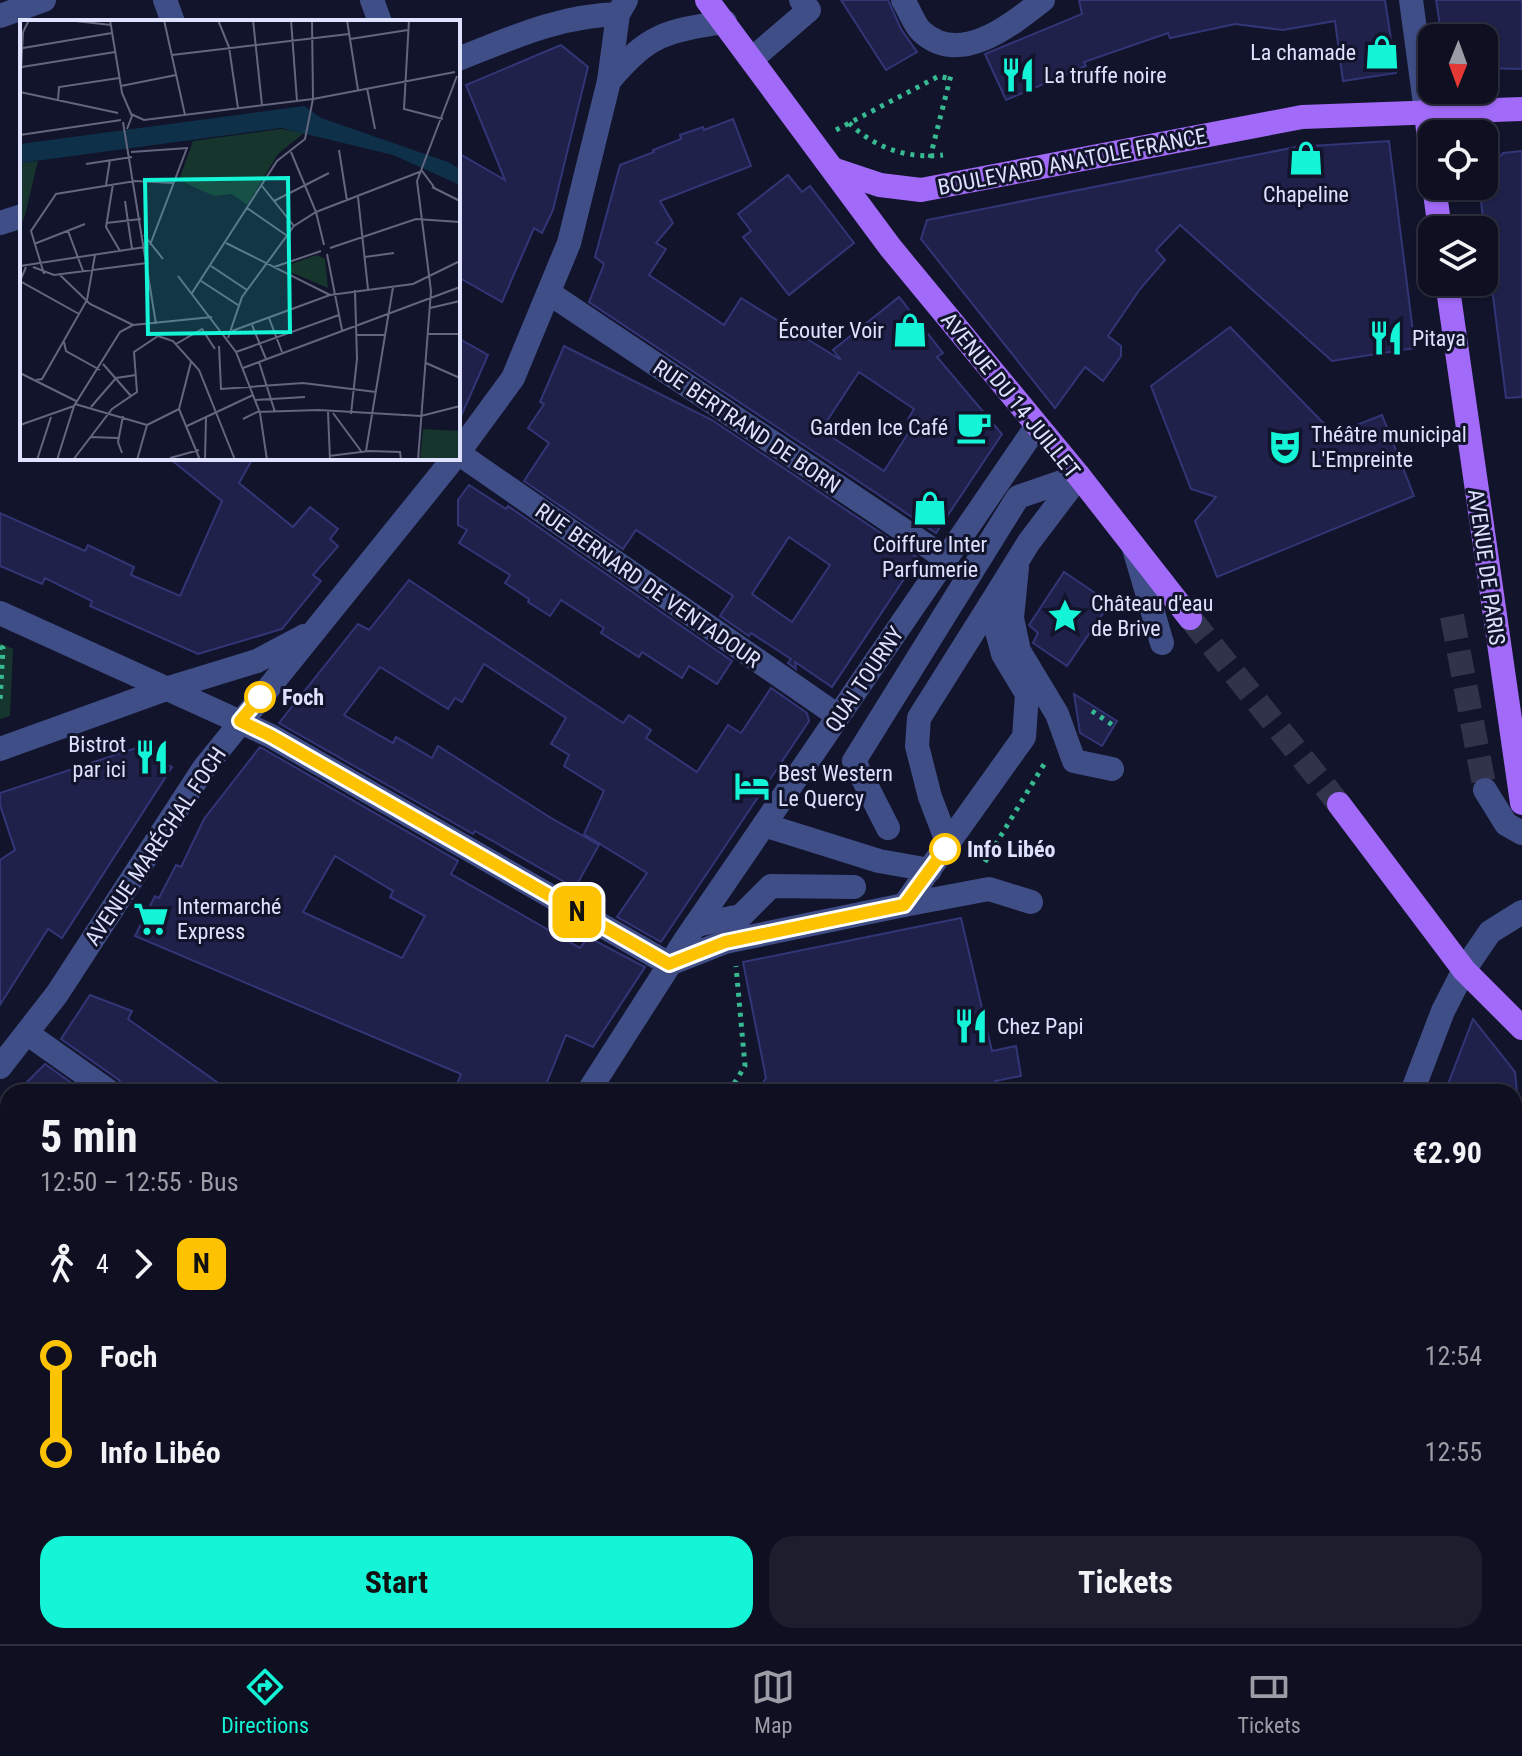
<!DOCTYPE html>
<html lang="en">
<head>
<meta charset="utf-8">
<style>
  :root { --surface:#0e0f20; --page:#1c1d2d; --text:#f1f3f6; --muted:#9b9ca5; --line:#2e2f3e; --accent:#13f5d6 }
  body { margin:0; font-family:"Roboto Condensed",sans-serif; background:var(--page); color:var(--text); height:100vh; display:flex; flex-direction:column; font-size:30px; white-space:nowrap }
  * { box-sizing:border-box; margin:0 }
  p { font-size:26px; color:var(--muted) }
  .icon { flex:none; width:44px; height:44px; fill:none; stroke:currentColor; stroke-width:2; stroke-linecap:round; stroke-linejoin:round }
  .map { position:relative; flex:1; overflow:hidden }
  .drawer { position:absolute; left:0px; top:1084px; width:1522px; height:560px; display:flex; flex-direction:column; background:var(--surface); border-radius:24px 24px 0 0; box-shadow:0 2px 6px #0004,0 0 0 2px var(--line) }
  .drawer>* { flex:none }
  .badge { padding:0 16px; border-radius:12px; font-size:28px; line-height:52px }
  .needle { width:52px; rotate:181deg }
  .buttons { position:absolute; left:1418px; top:24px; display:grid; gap:16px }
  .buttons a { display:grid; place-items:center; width:80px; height:80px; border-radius:16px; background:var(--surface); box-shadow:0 2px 6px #0004,0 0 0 2px var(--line); font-size:40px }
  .map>.badge { position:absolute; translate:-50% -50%; box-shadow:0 0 0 4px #fff }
  .legs { display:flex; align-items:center; gap:12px; height:88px; padding:0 40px; font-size:26px }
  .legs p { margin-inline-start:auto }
  .head { display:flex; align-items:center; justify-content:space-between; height:136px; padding:0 40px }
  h1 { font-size:44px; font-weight:700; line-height:60px }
  .primary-button { display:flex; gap:16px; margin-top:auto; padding:16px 40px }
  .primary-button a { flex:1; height:92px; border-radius:24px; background:var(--accent); color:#111; font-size:32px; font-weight:700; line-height:92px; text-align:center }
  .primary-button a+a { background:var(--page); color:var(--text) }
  ul { padding:0 40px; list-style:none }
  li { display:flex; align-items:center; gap:28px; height:96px; font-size:30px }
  li i { display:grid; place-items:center; width:12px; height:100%; margin:0 10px; background:currentColor }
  li i::after { content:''; width:20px; height:20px; margin:-10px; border:6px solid; border-radius:50%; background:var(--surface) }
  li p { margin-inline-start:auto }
  li:first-child i { background:linear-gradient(#0000 50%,currentColor 0) }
  li:last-child i { background:linear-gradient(currentColor 50%,#0000 0) }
  .dock { display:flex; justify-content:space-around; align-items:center; height:112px; border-top:2px solid var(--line); background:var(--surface); font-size:22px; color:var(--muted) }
  .dock a { display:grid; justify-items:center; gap:4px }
  .dock .selected { color:var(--accent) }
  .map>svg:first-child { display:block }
  .green { fill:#16352c }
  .building { fill:#1f214b; stroke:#323576; stroke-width:2; fill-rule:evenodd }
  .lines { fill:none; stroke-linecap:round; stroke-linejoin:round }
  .minor-tunnel { stroke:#31334b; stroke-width:24; stroke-dasharray:24 12; stroke-linecap:butt }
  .major-tunnel { stroke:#31334b; stroke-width:24; stroke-dasharray:24 12; stroke-linecap:butt }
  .path { stroke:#37b992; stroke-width:5; stroke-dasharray:4 6; stroke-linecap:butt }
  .minor { stroke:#404e88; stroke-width:24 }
  .major { stroke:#a16af8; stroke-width:24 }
  .line-1-casing { stroke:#fff; stroke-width:18 }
  .line-1 { stroke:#fdc300; stroke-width:12 }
  .stop-1-dot { fill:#fff; stroke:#fdc300; stroke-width:4 }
  .labels { text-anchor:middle; stroke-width:6; stroke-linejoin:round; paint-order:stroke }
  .poi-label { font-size:22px; fill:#dee2fe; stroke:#12142b; text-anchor:start }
  .street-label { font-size:22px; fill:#dee2fe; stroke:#12142b }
  .stop-label { font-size:22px; font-weight:bold; fill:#dee2fe; stroke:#12142b; text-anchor:start }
  .inset-road { fill:none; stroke:#64667f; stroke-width:2 }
  .view { fill:#13f5d6; fill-opacity:0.15; stroke:#13f5d6; stroke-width:4 }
  .inset-edge { fill:none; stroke:#dee2fe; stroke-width:4 }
</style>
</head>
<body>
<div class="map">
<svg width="1522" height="1644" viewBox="0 0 1522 1644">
  <rect width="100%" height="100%" fill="#12142b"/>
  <g class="green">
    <polygon points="0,643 13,649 10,716 0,719"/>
    <polygon points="261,1636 1157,1636 1160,1637 1158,1644 256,1644"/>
  </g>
  <g class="building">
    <polygon points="841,0 888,0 901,29 917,52 886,70"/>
    <polygon points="1079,0 1385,0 1396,73 1343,81 1335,21 1283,30 1235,24 1170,38 1168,33 1084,62 1086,66 1006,100 985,54 1082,14"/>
    <polygon points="1436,0 1522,0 1522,69 1484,68 1484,38 1442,38"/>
    <polygon points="561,45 588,67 553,210 542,233 534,228 502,302 458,277 458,153 505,180 466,85"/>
    <path d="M733,119l18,47 -91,35 13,22 -17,20 10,6 -17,26 75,50 17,-27 100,62 -8,-10 66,-53 44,56 -6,4 65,77 -66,99 -347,-231 15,-38 -9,-7 25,-92 34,-13 -1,-2 28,-11 -1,-4 23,-8 1,3zM859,372l55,37 -6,10 6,5 -30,47 -63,-41z"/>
    <polygon points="1389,141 1415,348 1332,361 1180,225 1156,250 1165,260 1140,289 1108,336 1121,346 1121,356 1103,381 1085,367 1055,408 921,239 927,220 1296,147"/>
    <polygon points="1522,151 1522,397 1506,398 1479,186 1484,186 1484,175 1503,153"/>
    <polygon points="788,175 802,192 810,186 854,243 789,295 743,237 751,231 738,214"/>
    <polygon points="1230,327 1334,434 1382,415 1414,496 1217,577 1195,521 1216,497 1191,489 1151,386"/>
    <polygon points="458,338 488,355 458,423"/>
    <path d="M564,346l148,74 206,138 -86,129 -37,-25 1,7 -8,-6 3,-4 -40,-26 -2,3 -29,-20 13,-20 -97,-66 -13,19 -99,-68 25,-38 -21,-15 16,-24 -4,-2zM789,537l41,28 -38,57 -40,-28z"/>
    <polygon points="169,458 253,458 239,483 293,527 310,507 338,529 330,539 338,546 313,575 321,581 282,629 198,654 90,606 92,601 45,578 42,584 0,566 0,513 85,551 88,545 134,567 131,575 180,596 222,501"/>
    <polygon points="469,485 506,509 508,506 732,661 717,684 689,666 682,678 642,652 639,657 601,633 604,628 561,600 550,616 528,602 529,599 505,583 510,575 459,543 467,530 458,525 458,500"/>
    <polygon points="1064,572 1110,603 1067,666 1033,643 1038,633 1029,625"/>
    <polygon points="409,580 623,723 629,715 651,730 646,738 697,772 728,725 741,733 771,688 807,713 809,721 661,942 617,917 647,873 584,834 604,791 564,766 569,755 551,744 566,718 484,664 462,702 455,698 448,709 380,667 344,715 393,743 396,737 432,758 438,746 551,818 599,845 575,888 475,831 473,834 279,723 358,624 369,630"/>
    <polygon points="1074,694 1117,721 1102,746 1080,733"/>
    <polygon points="139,747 172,767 62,938 48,929 0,1005 0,860 15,850 0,805 0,793"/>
    <path d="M260,747l198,114 -7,13 61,35 68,39 8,-11 57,30 -52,80 -27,-12 -23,57h-89l7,-18 -326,-138 20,-40 4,2 17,-33 5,2 23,-48zM335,856l58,35 -3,6 35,19 -23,42 -99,-46z"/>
    <polygon points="961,918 992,1051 1016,1046 1021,1076 995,1081 998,1092 757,1092 766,1078 743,962"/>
    <polygon points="90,995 132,1011 128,1019 231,1092 127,1092 119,1080 61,1039"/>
    <polygon points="1473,1019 1515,1072 1517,1092 1445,1092"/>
    <polygon points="45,1064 73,1084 66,1092 17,1092"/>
  </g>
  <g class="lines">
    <polyline class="minor-tunnel" points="1452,616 1485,790"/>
    <polyline class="major-tunnel" points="1190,618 1339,804"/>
    <g class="path">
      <path d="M849,123c26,25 58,36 94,32"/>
      <polyline points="836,130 939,76 950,79"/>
      <polyline points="930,158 952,71"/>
      <polyline points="0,647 3,648 0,702"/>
      <polyline points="1092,711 1114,726"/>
      <polyline points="985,862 1046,761"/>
      <polyline points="729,1092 745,1066 736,966"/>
      <polyline points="320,1636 328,1640"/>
      <polyline points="872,1636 879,1644"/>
      <polyline points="326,1644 330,1636"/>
      <polyline points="568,1644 574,1636"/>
    </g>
    <g class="minor">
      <polyline points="165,0 173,22"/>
      <polyline points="372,0 380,22"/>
      <polyline points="626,0 618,14 609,81 569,243 513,378 458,453 838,716"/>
      <path d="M903,0c6,9 11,25 19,32 39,35 90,-8 121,-32"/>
      <polyline points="1411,0 1426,111"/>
      <polyline points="0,16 44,0"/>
      <path d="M458,59c54,-21 100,-43 160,-45"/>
      <polyline points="752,59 809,10 801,0"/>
      <path d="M609,81c40,-47 56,-50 116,-59"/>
      <polyline points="0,223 22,216"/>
      <polyline points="549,293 945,558"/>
      <polyline points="1133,545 1162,643"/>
      <polyline points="1017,567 1012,618 1019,651 1057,714 1074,761 1112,769"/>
      <polyline points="0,613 271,736 669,964"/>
      <polyline points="0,749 169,688 257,661 304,636"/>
      <polyline points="1485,790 1506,824 1522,833"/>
      <polyline points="764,825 879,861 930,870"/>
      <polyline points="888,828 854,761 1018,497 1079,476"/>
      <polyline points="948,844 930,797 917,746 919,718 990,605"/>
      <polyline points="904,905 989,889 1031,902"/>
      <polyline points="696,925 741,916 771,886 854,887"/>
      <polyline points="669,964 725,942 904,905 1024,737 1027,694 1003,654 990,605 1029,542 1079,476"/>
      <polyline points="28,1034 110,1092"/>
      <polyline points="0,1067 57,994 204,768 454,458"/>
      <polyline points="588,1092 686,939 1036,427"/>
      <polyline points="1412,1092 1443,1011 1464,970 1490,932 1522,912"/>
      <polyline points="0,1204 8,1214"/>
      <polyline points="0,1491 8,1486"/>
      <polyline points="1514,1627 1522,1628"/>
      <polyline points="228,1644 233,1636"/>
      <polyline points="1196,1644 1199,1636"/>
    </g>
    <g class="major">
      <polyline points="707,0 890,247 1079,476 1190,618"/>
      <polyline points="1426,111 1432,168"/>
      <polyline points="835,170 880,185 921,190 1302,117 1522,109"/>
      <polyline points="1434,186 1440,230"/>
      <polyline points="1447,282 1522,803"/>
      <polyline points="1339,804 1464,970 1522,1028"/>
    </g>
  </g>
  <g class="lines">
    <g class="line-1-casing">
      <polyline id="line-1" points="260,697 240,721 271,736 669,964 725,942 904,905 945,849"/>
    </g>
    <use href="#line-1" class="line-1"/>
  </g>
  <defs>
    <g id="shop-bare" transform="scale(2.76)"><path d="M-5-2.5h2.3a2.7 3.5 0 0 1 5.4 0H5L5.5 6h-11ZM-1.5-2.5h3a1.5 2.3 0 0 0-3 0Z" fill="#13f5d6" stroke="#12142b" stroke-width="2.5" paint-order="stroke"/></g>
    <g id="restaurant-bare" transform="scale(2.76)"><path d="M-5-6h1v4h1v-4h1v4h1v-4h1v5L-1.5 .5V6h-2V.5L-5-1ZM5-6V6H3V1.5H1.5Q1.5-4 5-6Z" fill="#13f5d6" stroke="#12142b" stroke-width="2.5" paint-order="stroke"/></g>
    <g id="cafe-bare" transform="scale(2.76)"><path d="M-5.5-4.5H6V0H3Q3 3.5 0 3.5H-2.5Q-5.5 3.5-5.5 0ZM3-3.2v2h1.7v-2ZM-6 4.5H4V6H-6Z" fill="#13f5d6" stroke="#12142b" stroke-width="2.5" paint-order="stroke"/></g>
    <g id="theatre-bare" transform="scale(2.76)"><path d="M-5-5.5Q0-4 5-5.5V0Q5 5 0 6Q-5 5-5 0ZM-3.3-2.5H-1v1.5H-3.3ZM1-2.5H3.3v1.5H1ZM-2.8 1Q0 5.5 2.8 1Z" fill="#13f5d6" stroke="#12142b" stroke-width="2.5" paint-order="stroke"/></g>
    <g id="sight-bare" transform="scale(2.76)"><path d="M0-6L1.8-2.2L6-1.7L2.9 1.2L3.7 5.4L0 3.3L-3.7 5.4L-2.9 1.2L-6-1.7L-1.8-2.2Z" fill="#13f5d6" stroke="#12142b" stroke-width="2.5" paint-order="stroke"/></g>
    <g id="hotel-bare" transform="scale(2.76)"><path d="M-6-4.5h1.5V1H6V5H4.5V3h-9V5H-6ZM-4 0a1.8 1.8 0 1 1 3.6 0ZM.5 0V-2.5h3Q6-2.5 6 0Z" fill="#13f5d6" stroke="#12142b" stroke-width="2.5" paint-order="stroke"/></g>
    <g id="supermarket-bare" transform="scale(2.76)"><path d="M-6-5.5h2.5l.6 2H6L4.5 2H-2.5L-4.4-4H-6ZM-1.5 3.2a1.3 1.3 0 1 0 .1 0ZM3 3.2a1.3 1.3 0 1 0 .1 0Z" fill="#13f5d6" stroke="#12142b" stroke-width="2.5" paint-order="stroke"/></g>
  </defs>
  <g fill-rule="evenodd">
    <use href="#shop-bare" x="1382" y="52"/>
    <use href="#restaurant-bare" x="1018" y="75"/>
    <use href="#shop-bare" x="1306" y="158"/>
    <use href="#shop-bare" x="910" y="330"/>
    <use href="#restaurant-bare" x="1386" y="338"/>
    <use href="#cafe-bare" x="974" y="427"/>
    <use href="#theatre-bare" x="1285" y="447"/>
    <use href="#shop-bare" x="930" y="508"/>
    <use href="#sight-bare" x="1065" y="616"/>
    <use href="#restaurant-bare" x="152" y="757"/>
    <use href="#hotel-bare" x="752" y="786"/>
    <use href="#supermarket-bare" x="151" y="919"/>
    <use href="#restaurant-bare" x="971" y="1026"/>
  </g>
  <g class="stop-1-dot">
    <circle cx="260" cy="697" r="14"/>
    <circle cx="945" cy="849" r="14"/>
  </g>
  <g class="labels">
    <g class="poi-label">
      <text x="1356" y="60" text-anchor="end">La chamade</text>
      <text x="1044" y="83">La truffe noire</text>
      <text x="1306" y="202" text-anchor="middle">Chapeline</text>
      <text x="884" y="338" text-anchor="end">Écouter Voir</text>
      <text x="1412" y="346">Pitaya</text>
      <text x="948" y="435" text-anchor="end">Garden Ice Café</text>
      <text x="1311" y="442">Théâtre municipal<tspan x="1311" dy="25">L'Empreinte</tspan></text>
      <text x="930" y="552" text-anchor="middle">Coiffure Inter<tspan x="930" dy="25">Parfumerie</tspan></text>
      <text x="1091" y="611">Château d'eau<tspan x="1091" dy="25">de Brive</tspan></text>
      <text x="126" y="752" text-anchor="end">Bistrot<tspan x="126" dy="25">par ici</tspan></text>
      <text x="778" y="781">Best Western<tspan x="778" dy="25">Le Quercy</tspan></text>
      <text x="177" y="914">Intermarché<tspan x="177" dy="25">Express</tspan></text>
      <text x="997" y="1034">Chez Papi</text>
    </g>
    <g class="street-label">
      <text transform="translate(1072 161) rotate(-11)" y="8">BOULEVARD ANATOLE FRANCE</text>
      <text transform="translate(1011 395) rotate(51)" y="8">AVENUE DU 14 JUILLET</text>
      <text transform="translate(747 426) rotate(34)" y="8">RUE BERTRAND DE BORN</text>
      <text transform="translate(1487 567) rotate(82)" y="8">AVENUE DE PARIS</text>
      <text transform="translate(648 585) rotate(35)" y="8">RUE BERNARD DE VENTADOUR</text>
      <text transform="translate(864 679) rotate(-56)" y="8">QUAI TOURNY</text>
      <text transform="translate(155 846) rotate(-56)" y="8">AVENUE MARÉCHAL FOCH</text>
    </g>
    <g class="stop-label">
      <text x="282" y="705">Foch</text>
      <text x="967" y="857">Info Libéo</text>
    </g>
  </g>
  <g transform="translate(20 20)">
    <rect width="440" height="440" fill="#12142b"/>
    <path d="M261,109l23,4 -26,21 -31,51 -15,-11 -18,2 -35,-16 14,-39zM18,141l-13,54 -5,13v-65zM297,235l8,4 3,29 -40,-17v-6zM403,409l37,2v29h-40z" fill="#16352c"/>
    <path d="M284,86l17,12 127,44 12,7v16l-67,-30 -112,-27 -261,35v-19z" fill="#0e3149"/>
    <path class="inset-road" d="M47,0l44,5M90,0l12,73 10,23 -5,13M144,0l21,95M198,0l11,27 9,61M233,0l9,85M271,0l6,81M327,0l11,70M389,0l-5,89 39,10M330,19l58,-9M3,28l89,-15M152,35l177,-21M2,47l93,-15M101,66l55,-11M347,68l8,41M0,70l3,-58 6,-12M0,72l98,21M38,81l1,-14 60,-9M111,94l13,6 169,-21 142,-27M103,102l33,202M0,115l101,-15M319,130l8,51M111,132l57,-4M271,132l25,60 8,33M66,144l46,-7M93,164l-7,43 14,24M86,165l4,-25M242,166l32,40M412,167l28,14M338,177l10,92M105,181l7,48M254,181l55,-28M227,188l39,27M86,203l35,-4M48,211l15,40M124,215l19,24M206,223l104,52M14,224l51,-20M130,225l37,-97M310,228l86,-29 44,3M307,234l15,76M345,237l29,-4M0,246l125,-19M191,246l36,24M6,247l-6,14 59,33M13,247l21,8 93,-12M254,247l47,-16M24,254l-13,-43 25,-37 79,-13 39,2M39,254l31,30 43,21M158,256l58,76 24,61 7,47M181,261l37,24M172,273l85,-132 28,-22 8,-40 -1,-79M410,288l30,-7M249,298l13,34M232,305l14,34M212,311l98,-36 83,-11 47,-23M408,314h32M336,315h29M138,316l15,5 26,29 36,90M208,318l14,-41 52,-71 22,-14 106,-41 12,16M44,322l2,9 34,19M156,324l26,-15 13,20M199,326l2,43 82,-6 73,9M216,332l103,-37M239,342l16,50M406,343l34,15M83,344l28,32M223,348l217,-81M0,353l56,28M16,360l6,-1 45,-79 8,-45M235,380l50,-3M55,384l72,21M71,387l25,-29 20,-3M159,389l21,51M159,389l12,-47M308,392l2,48M313,393l28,38M331,394l6,-55 -2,-69M223,399l14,-7 62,-2 102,6 39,-10M0,405l54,-19M127,405l32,-16M167,406l66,-31M70,417l28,1M346,431l27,-164M102,433l-4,-11 5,-26M309,436l40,-5 31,1 1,8M150,438l29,-8M17,440l14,-43M37,440l17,-54 46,-74 13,-7 79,-8M53,440l39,-51 25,-17 -3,-40 24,-16M117,440l10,-35M185,440l1,-43M398,440l13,-169 -14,-110 40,-105"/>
    <path class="view" d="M268,158l2,154 -142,2 -3,-154z"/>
    <rect width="440" height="440" class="inset-edge"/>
  </g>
</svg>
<div class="buttons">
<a><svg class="needle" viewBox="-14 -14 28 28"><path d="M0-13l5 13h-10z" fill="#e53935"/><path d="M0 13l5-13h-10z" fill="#9b9ca5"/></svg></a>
<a><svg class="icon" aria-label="locate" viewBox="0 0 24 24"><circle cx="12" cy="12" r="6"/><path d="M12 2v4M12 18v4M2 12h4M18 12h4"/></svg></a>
<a><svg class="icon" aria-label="layers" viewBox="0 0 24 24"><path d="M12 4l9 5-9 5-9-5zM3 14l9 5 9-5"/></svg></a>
</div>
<b class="badge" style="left:577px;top:912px;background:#fdc300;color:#111">N</b>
<section class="drawer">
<div class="head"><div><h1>5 min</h1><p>12:50 – 12:55 · Bus</p></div><b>€2.90</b></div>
<div class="legs"><svg class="icon" aria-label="walk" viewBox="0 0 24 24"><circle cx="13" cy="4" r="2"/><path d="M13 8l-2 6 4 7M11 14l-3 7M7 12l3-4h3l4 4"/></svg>4<svg class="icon" aria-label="forward" viewBox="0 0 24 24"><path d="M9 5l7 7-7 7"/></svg><b class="badge" style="background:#fdc300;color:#111">N</b></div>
<ul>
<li><i style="color:#fdc300"></i><b>Foch</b><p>12:54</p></li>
<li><i style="color:#fdc300"></i><b>Info Libéo</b><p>12:55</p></li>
</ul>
<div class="primary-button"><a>Start</a><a>Tickets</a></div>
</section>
</div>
<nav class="dock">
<a class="selected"><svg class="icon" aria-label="directions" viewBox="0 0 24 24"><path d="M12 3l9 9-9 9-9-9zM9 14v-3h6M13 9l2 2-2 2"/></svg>Directions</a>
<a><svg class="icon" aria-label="map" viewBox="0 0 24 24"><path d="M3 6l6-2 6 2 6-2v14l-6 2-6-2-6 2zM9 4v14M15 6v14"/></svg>Map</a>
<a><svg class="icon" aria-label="tickets" viewBox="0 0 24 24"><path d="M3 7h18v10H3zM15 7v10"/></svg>Tickets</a>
</nav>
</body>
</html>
